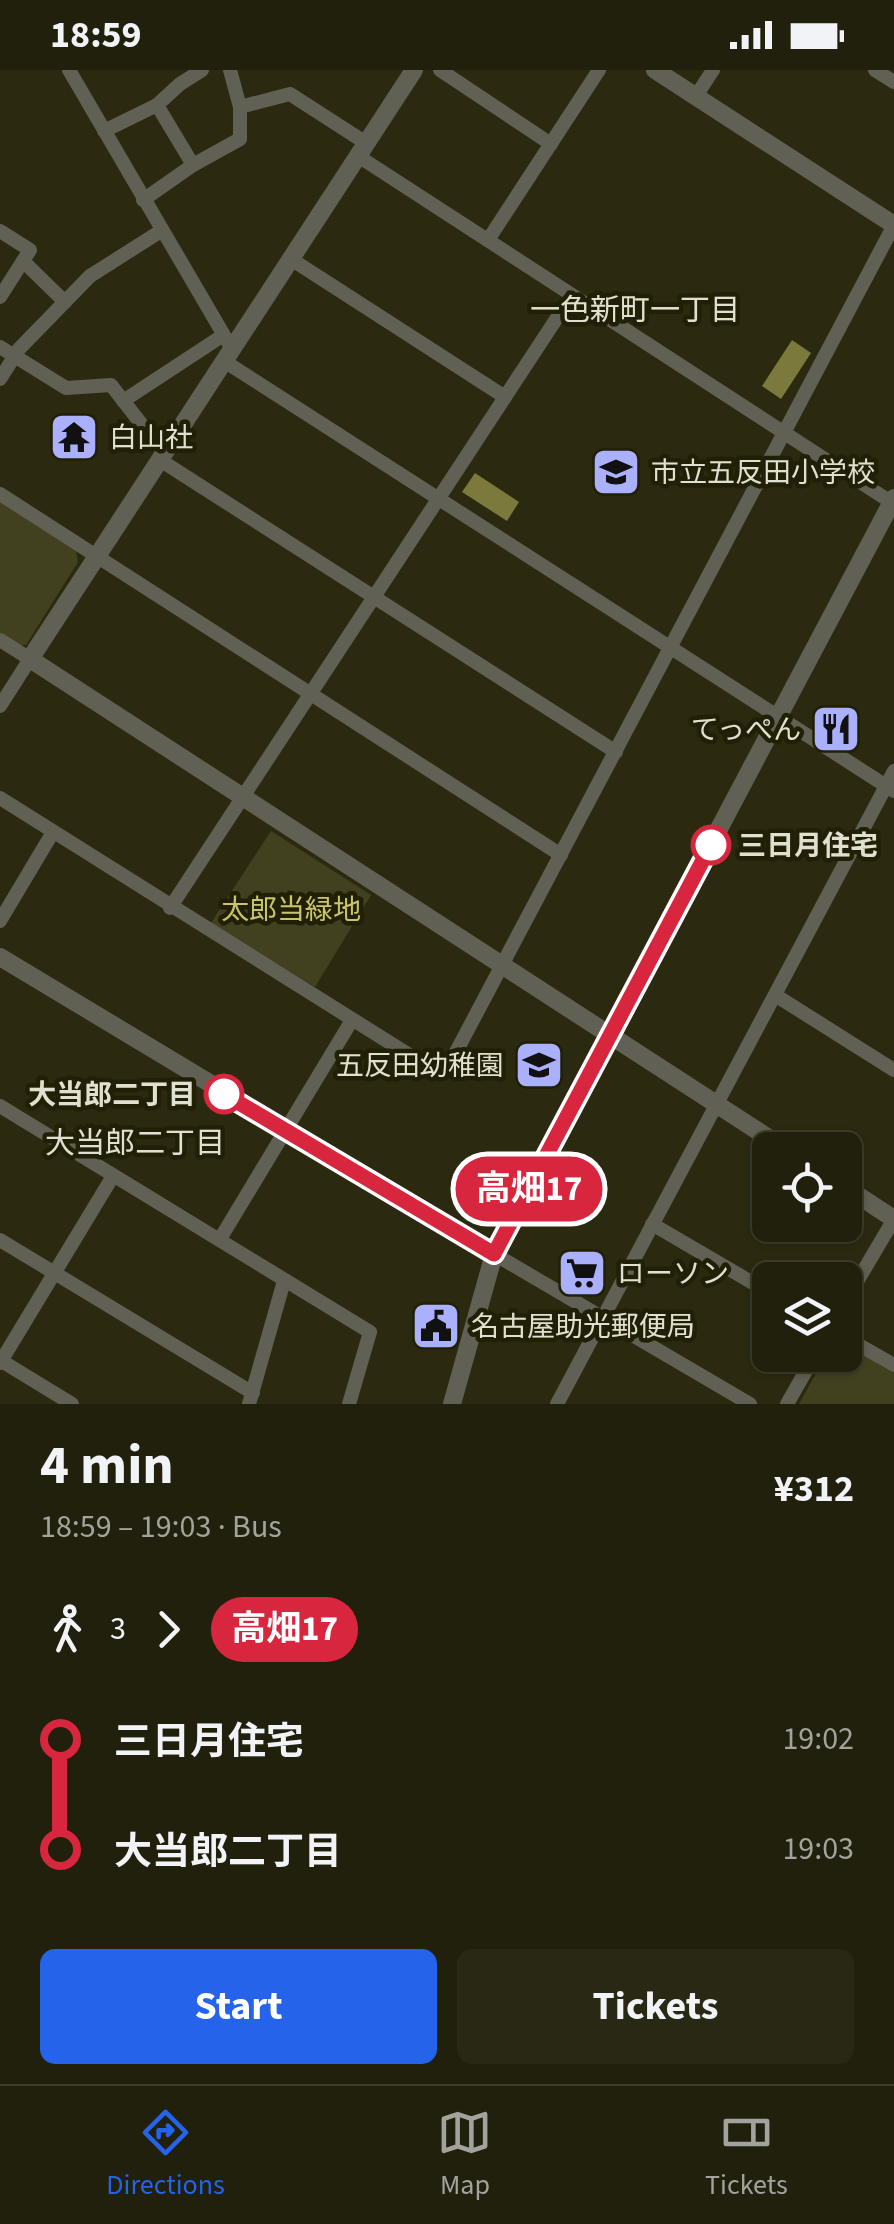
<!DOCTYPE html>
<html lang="en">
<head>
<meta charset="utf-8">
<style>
  :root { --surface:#20200c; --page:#282815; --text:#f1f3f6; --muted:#a2a39d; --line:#3d3e2d; --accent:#2563eb }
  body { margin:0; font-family:"Source Sans 3","Noto Sans JP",sans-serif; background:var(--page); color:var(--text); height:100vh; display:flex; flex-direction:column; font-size:38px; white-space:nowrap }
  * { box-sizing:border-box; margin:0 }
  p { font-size:32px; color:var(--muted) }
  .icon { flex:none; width:55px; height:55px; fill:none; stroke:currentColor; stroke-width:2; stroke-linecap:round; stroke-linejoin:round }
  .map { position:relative; height:1334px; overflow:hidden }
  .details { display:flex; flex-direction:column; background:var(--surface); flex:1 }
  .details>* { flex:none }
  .badge { padding:0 20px; border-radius:32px; font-size:35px; line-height:65px }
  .tools { position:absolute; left:752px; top:1062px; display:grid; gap:20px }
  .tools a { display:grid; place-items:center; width:110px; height:110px; border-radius:15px; background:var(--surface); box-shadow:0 2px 8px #0004,0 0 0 2px var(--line); font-size:50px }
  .map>.badge { position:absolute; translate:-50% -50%; box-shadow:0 0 0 5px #fff }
  .legs { display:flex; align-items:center; gap:15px; height:110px; padding:0 40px; font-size:32px }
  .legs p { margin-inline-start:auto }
  .overview { display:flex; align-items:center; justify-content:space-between; height:170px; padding:0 40px }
  h1 { font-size:55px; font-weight:700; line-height:75px }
  .button { display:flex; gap:20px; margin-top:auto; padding:20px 40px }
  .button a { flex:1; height:115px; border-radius:15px; background:var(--accent); color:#fff; font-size:40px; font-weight:700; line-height:115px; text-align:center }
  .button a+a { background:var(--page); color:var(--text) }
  ul { padding:0 40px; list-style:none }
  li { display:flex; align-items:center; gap:35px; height:110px; font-size:38px }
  li i { display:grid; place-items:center; width:15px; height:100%; margin:0 12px; background:currentColor }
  li i::after { content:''; width:25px; height:25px; margin:-12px; border:8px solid; border-radius:50%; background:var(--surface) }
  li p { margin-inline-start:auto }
  li:first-child i { background:linear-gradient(#0000 50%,currentColor 0) }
  li:last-child i { background:linear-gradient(currentColor 50%,#0000 0) }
  .status { display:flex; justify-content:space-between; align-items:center; height:70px; padding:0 50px; background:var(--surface); direction:ltr }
  .status svg { height:28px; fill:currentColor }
  .dock { display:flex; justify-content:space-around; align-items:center; height:140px; border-top:2px solid var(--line); background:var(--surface); font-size:28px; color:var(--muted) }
  .dock a { display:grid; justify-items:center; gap:5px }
  .dock .on { color:var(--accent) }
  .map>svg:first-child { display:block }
  .green { fill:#42411f }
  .water { fill:#7b793c }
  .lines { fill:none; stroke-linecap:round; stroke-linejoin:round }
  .minor { stroke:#606054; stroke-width:14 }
  .tertiary { stroke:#606054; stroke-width:18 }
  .line-1-casing { stroke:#fff; stroke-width:22 }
  .line-1 { stroke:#d7263d; stroke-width:15 }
  .stop-1-dot { fill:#fff; stroke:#d7263d; stroke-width:5 }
  .labels { text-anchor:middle; stroke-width:9; stroke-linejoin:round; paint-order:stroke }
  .poi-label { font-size:28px; fill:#e0e0d0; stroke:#212006; text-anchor:start }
  .stop-label { font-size:28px; font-weight:bold; fill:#e0e0d0; stroke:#212006; text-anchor:start }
  .park-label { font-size:28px; fill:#c8c56b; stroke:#212006 }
  .neighbourhood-label { font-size:30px; fill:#e0e0d0; stroke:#212006 }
</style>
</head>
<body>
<div class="status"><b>18:59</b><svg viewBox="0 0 49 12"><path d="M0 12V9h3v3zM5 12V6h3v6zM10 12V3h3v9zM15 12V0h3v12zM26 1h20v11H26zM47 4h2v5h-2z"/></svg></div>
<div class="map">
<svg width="894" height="1334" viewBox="0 0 894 1334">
  <rect width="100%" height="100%" fill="#2b2a10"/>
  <g class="green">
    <polygon points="0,432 76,481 78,492 26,575 18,575 0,563"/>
    <polygon points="271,761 371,825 315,917 211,853"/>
    <polygon points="845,1275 894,1303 894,1334 799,1334 826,1285 845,1285"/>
  </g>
  <g class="water">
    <polygon points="792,270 811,283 781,329 762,316"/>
    <polygon points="475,403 519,432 507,451 462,422"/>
  </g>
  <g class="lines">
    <g class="minor">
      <polyline points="69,0 232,279"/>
      <polyline points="440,0 551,74"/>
      <polyline points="875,0 894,12"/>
      <polyline points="696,26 713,0"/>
      <polyline points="157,35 193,95"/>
      <polyline points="240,37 290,24 366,73"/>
      <polyline points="104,61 157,35 180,14 202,0"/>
      <polyline points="358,86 894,434"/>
      <polyline points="143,130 193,95 240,69 240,37 230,0"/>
      <polyline points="0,161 30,180 0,227"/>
      <polyline points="488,170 599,0"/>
      <polyline points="291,189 505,327"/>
      <polyline points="23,191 65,232"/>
      <polyline points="0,277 66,318 111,315 164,383"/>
      <polyline points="224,291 894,721"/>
      <polyline points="0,309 19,279 90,206 161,161"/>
      <polyline points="123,331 222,266"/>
      <polyline points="160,390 616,682"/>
      <polyline points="0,424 561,785"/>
      <polyline points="0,570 30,589 0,636"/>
      <polyline points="0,728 438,1003 447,999 894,155"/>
      <polyline points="170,838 572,225"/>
      <polyline points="0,851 53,762"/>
      <polyline points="775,925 894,1000"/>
      <polyline points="0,1036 370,1262 349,1334"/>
      <polyline points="652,1154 770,1223"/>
      <polyline points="220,1169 352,950"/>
      <polyline points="0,1170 253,1323"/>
      <polyline points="494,1184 750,1334"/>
      <polyline points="845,1232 894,1149"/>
      <polyline points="845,1267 894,1295"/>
      <polyline points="0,1290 72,1334"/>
      <polyline points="0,1293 113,1106"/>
      <polyline points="249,1334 284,1211"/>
      <polyline points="557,1334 894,701"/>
      <polyline points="787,1334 815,1285"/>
    </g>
    <g class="tertiary">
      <polyline points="414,0 30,589 787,1080"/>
      <polyline points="655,0 894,155"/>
      <polyline points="0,887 494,1184"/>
      <polyline points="845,1117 894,1149"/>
      <polyline points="452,1334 494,1184 894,428"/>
    </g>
  </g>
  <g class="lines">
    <g class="line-1-casing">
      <polyline id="line-1" points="224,1024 494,1184 711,775"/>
    </g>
    <use href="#line-1" class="line-1"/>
  </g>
  <defs>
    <g id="temple-square" transform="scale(2.5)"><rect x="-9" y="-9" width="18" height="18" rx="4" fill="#aab0fb" stroke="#212006"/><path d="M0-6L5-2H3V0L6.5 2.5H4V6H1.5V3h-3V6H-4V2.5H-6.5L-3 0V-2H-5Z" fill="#111"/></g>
    <g id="school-square" transform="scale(2.5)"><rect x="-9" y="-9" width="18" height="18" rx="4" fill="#aab0fb" stroke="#212006"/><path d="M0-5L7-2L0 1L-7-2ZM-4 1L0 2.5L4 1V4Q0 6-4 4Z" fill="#111"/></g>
    <g id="restaurant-square" transform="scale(2.5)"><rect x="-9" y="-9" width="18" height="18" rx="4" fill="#aab0fb" stroke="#212006"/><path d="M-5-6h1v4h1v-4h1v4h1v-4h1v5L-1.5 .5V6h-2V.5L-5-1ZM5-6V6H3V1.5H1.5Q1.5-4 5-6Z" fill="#111"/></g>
    <g id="supermarket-square" transform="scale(2.5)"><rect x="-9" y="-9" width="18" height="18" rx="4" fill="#aab0fb" stroke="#212006"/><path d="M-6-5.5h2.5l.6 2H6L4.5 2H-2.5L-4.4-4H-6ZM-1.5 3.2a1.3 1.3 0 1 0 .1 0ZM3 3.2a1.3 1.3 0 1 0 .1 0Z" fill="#111"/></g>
    <g id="civic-square" transform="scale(2.5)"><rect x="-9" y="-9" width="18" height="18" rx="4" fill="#aab0fb" stroke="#212006"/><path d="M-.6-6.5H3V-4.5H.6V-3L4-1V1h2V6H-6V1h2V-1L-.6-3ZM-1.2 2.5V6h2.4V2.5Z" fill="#111"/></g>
  </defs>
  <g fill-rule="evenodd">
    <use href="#temple-square" x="74" y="367"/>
    <use href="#school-square" x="616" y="402"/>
    <use href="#restaurant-square" x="836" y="659"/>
    <use href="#school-square" x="539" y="995"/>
    <use href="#supermarket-square" x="582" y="1203"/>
    <use href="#civic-square" x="436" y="1256"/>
  </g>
  <g class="stop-1-dot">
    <circle cx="711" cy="775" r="18"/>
    <circle cx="224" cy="1024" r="18"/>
  </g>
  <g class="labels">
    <g class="poi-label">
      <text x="109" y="377">白山社</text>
      <text x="651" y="412">市立五反田小学校</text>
      <text x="801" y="669" text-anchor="end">てっぺん</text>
      <text x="504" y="1005" text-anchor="end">五反田幼稚園</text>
      <text x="617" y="1213">ローソン</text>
      <text x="471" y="1266">名古屋助光郵便局</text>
    </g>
    <g class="stop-label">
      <text x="738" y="785">三日月住宅</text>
      <text x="196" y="1034" text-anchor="end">大当郎二丁目</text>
    </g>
    <g class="park-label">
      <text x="291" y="849">太郎当緑地</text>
    </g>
    <g class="neighbourhood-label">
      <text x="635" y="250">一色新町一丁目</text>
      <text x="135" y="1083">大当郎二丁目</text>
    </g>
  </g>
</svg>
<div class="tools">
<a><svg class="icon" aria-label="locate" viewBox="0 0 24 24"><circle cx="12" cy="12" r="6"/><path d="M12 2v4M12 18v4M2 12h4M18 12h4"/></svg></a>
<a><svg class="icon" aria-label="layers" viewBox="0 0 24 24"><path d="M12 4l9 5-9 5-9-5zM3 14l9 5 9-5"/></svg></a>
</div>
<b class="badge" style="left:529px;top:1119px;background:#d7263d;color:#fff">高畑17</b>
</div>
<section class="details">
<div class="overview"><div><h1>4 min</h1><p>18:59 – 19:03 · Bus</p></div><b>¥312</b></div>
<div class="legs"><svg class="icon" aria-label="walk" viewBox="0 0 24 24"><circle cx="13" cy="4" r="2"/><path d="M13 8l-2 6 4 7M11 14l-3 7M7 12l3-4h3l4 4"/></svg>3<svg class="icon" aria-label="forward" viewBox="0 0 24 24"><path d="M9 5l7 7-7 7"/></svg><b class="badge" style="background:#d7263d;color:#fff">高畑17</b></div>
<ul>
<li><i style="color:#d7263d"></i><b>三日月住宅</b><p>19:02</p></li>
<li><i style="color:#d7263d"></i><b>大当郎二丁目</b><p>19:03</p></li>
</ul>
<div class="button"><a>Start</a><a>Tickets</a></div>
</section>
<nav class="dock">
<a class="on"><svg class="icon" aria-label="directions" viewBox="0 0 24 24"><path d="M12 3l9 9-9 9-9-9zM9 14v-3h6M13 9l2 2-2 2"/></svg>Directions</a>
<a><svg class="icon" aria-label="map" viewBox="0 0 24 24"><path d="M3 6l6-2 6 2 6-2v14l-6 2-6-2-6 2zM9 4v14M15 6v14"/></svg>Map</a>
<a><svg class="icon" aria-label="tickets" viewBox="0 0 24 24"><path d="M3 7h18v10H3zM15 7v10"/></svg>Tickets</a>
</nav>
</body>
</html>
